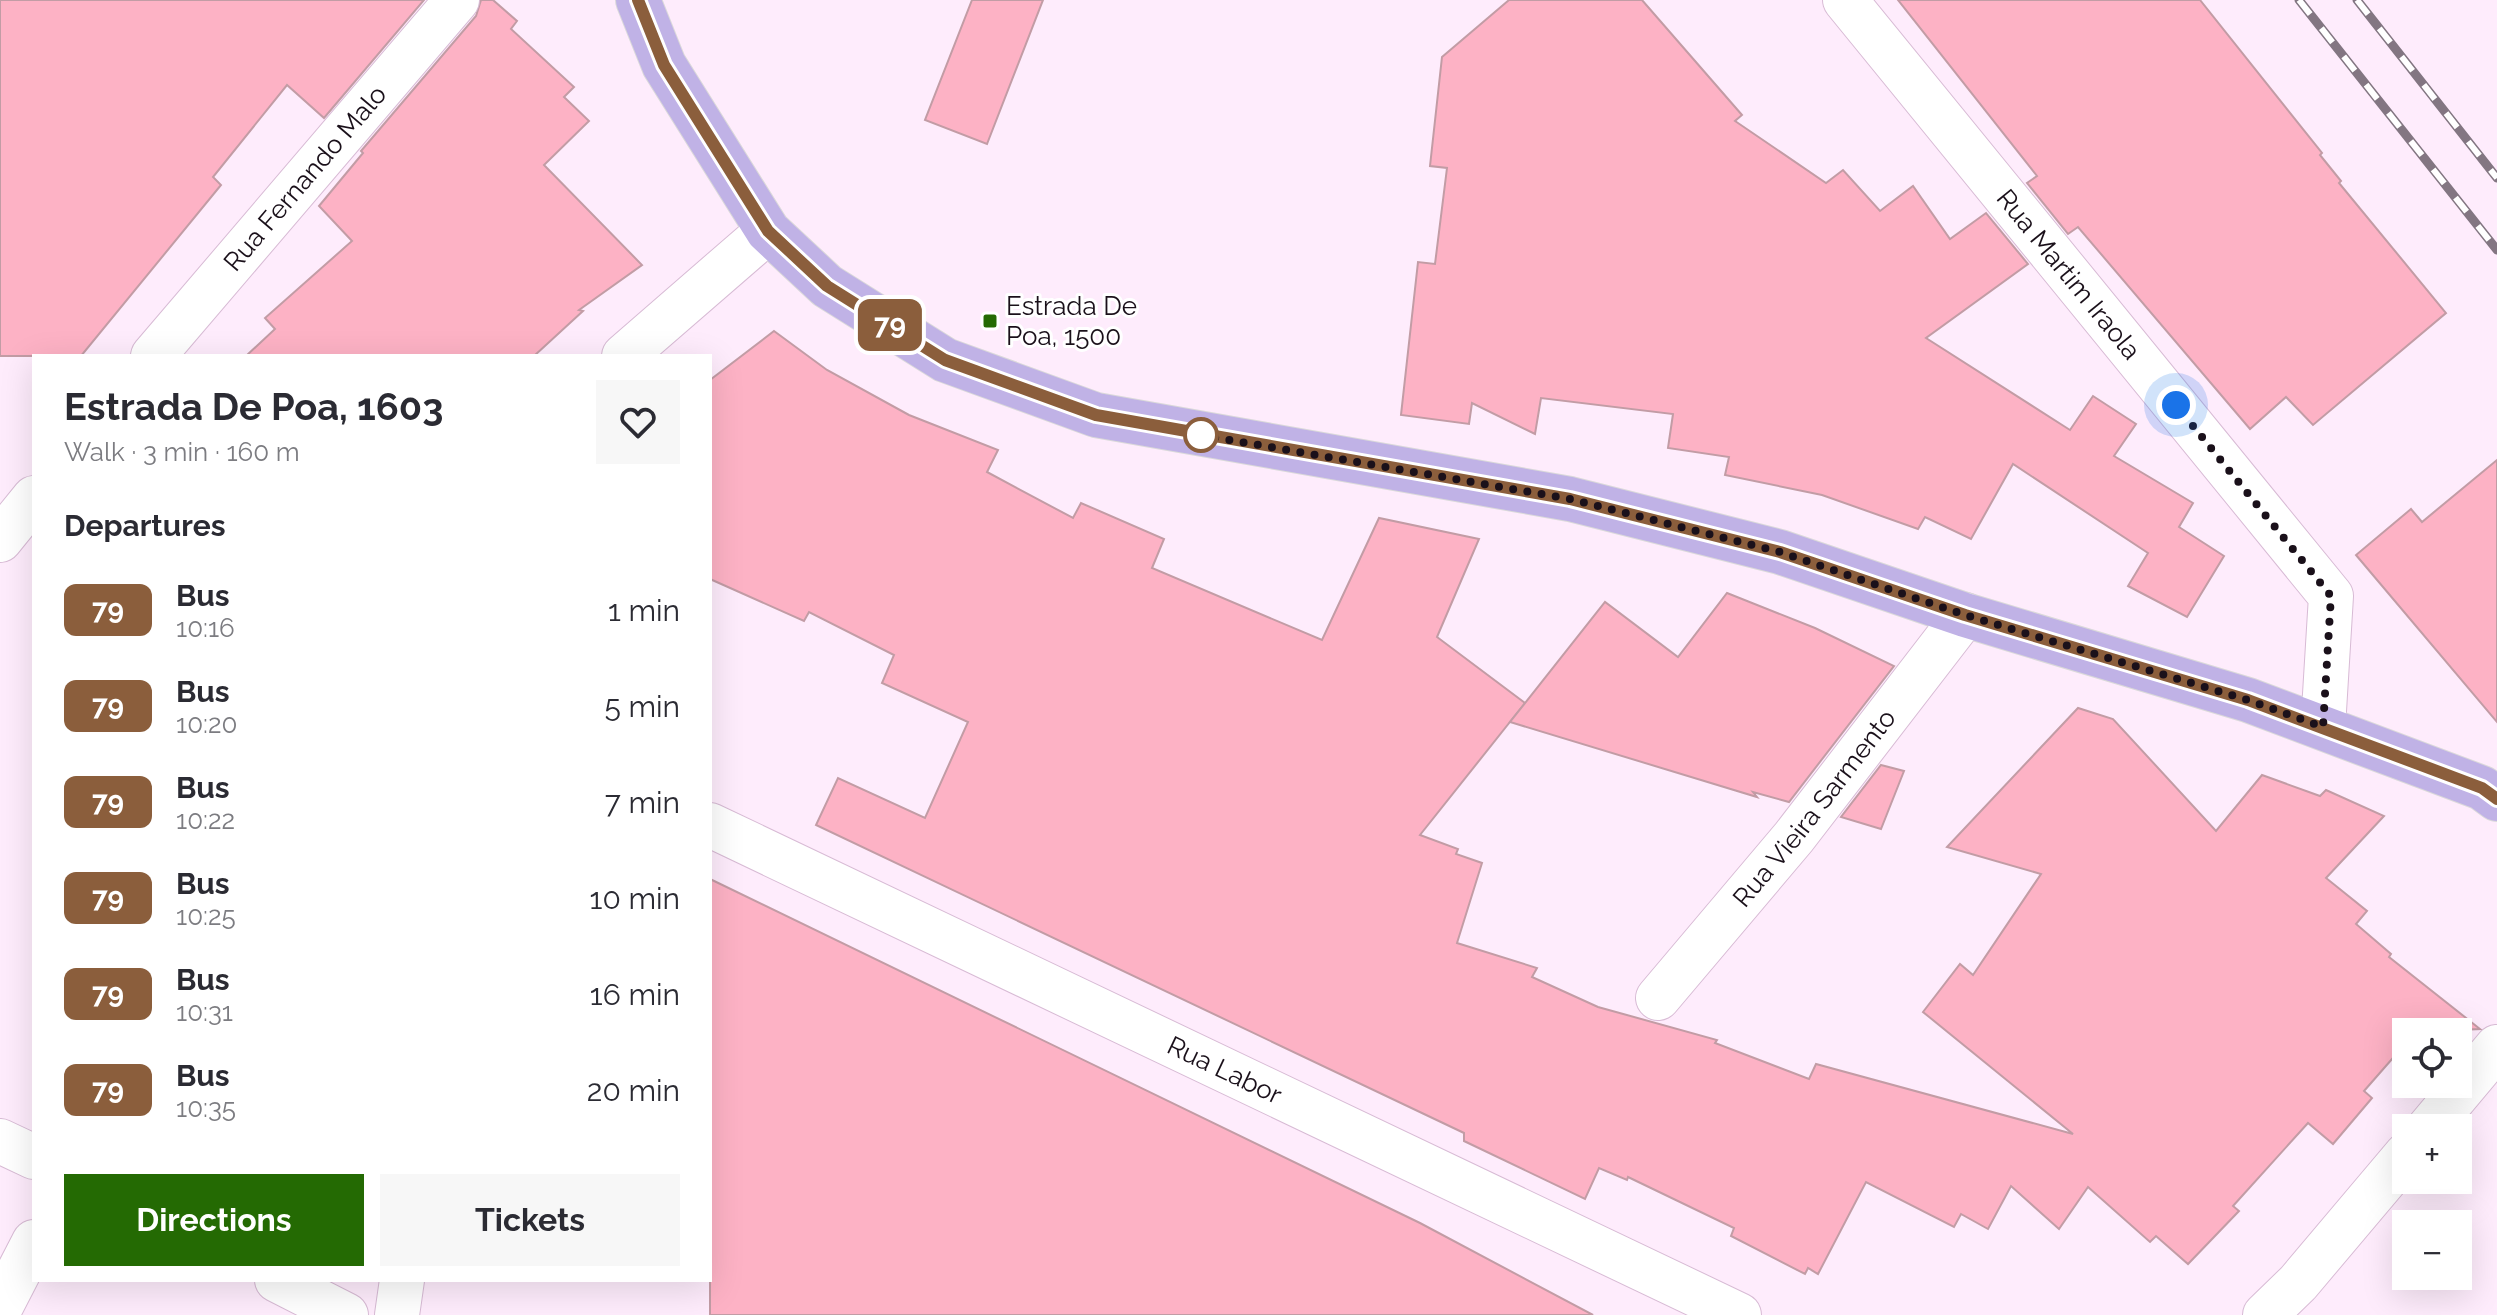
<!DOCTYPE html>
<html lang="en">
<head>
<meta charset="utf-8">
<style>
  :root { --surface:#fff; --page:#f7f7f7; --text:#2b2b33; --muted:#7c7c81; --accent:#246a03 }
  body { margin:0; font-family:Raleway,sans-serif; background:var(--page); color:var(--text); height:100vh; display:flex; flex-direction:column; font-size:30px; white-space:nowrap }
  * { box-sizing:border-box; margin:0 }
  p { font-size:26px; color:var(--muted) }
  .icon { flex:none; width:44px; height:44px; fill:none; stroke:currentColor; stroke-width:2; stroke-linecap:round; stroke-linejoin:round }
  .map { position:relative; flex:1; overflow:hidden }
  .side { position:absolute; left:32px; top:354px; width:680px; height:928px; display:flex; flex-direction:column; background:var(--surface); border-radius:0px; box-shadow:0 8px 32px #0002 }
  .side>* { flex:none }
  .badge { padding:0 16px; border-radius:12px; font-size:28px; line-height:52px }
  .fabs { position:absolute; left:2392px; top:1018px; display:grid; gap:16px }
  .fabs a { display:grid; place-items:center; width:80px; height:80px; border-radius:0px; background:var(--surface); box-shadow:0 8px 32px #0002; font-size:40px }
  .you { position:absolute; width:40px; height:40px; margin:-20px; border:6px solid #fff; border-radius:50%; background:#1a73e8; box-shadow:0 0 0 12px #1a73e833 }
  .map>.badge { position:absolute; translate:-50% -50%; box-shadow:0 0 0 4px #fff }
  h2 { padding:0 32px; font-size:30px; line-height:72px }
  .round { display:grid; place-items:center; flex:none; width:84px; height:84px; border-radius:0px; background:var(--page) }
  .head { display:flex; align-items:center; justify-content:space-between; height:136px; padding:0 32px }
  h1 { font-size:38px; font-weight:700; line-height:60px }
  .cta { display:flex; gap:16px; margin-top:auto; padding:16px 32px }
  .cta a { flex:1; height:92px; border-radius:0px; background:var(--accent); color:#fff; font-size:32px; font-weight:700; line-height:92px; text-align:center }
  .cta a+a { background:var(--page); color:var(--text) }
  ul { padding:0; list-style:none }
  li { display:flex; align-items:center; gap:24px; height:96px; padding:0 32px }
  li div { flex:1 }
  li b { display:block; font-size:30px }
  li em { font-style:normal }
  li .badge { min-width:88px; font-weight:700; text-align:center }
  .map>svg:first-child { display:block }
  .building { fill:#fdb2c5; stroke:#c29ca5; stroke-width:2 }
  .lines { fill:none; stroke-linecap:round; stroke-linejoin:round }
  .minor-casing { stroke:#d8bbd5; stroke-width:46 }
  .major-casing { stroke:#dad9da; stroke-width:46 }
  .minor { stroke:#fff; stroke-width:44 }
  .major { stroke:#c0b2e6; stroke-width:44 }
  .rail-casing { stroke:#837682; stroke-width:9 }
  .rail { stroke:#fff; stroke-width:6; stroke-dasharray:18; stroke-linecap:butt }
  .line-casing { stroke:#fff; stroke-width:18 }
  .line { stroke:#8b5e3c; stroke-width:12 }
  .walk { stroke:#1a101a; stroke-width:8; stroke-dasharray:0 14.4 }
  .poi-dot { fill:#246a03; stroke:#fff; stroke-width:3 }
  .stop-dot { fill:#fff; stroke:#8b5e3c; stroke-width:4 }
  .labels { text-anchor:middle; stroke-width:6; stroke-linejoin:round; paint-order:stroke }
  .street-label { font-size:26px; fill:#1a101a; stroke:#fff }
  .poi-label { font-size:26px; fill:#1a101a; stroke:#fff; text-anchor:start }
</style>
</head>
<body>
<div class="map">
<svg width="2497" height="1315" viewBox="0 0 2497 1315">
  <rect width="100%" height="100%" fill="#feecfc"/>
  <g class="building">
    <polygon points="0,0 424,0 324,118 287,85 213,177 221,185 81,356 0,356"/>
    <polygon points="481,0 493,0 517,21 511,29 574,87 564,97 589,121 544,165 642,265 579,310 583,311 534,356 246,356 275,329 265,318 352,241 319,206 363,153 361,151 476,16"/>
    <polygon points="972,0 1043,0 987,144 925,120"/>
    <polygon points="1509,0 1642,0 1742,115 1735,121 1826,183 1843,170 1880,211 1913,186 1950,239 1986,213 2028,264 1926,338 2070,430 2093,396 2136,424 2114,456 2193,503 2179,527 2224,556 2187,617 2128,586 2148,553 2013,464 1971,539 1925,517 1918,529 1822,495 1725,475 1729,457 1668,448 1673,414 1541,398 1535,434 1472,403 1469,424 1401,415 1418,262 1435,264 1447,168 1430,166 1442,57"/>
    <polygon points="1898,0 2200,0 2322,153 2320,155 2341,181 2339,183 2446,313 2313,425 2286,397 2250,429 2078,227 2068,234 2027,183 2037,176"/>
    <polygon points="774,331 827,370 909,415 998,450 987,472 1073,518 1081,503 1164,539 1152,568 1322,640 1379,518 1479,539 1437,637 1525,703 1420,835 1458,849 1456,854 1482,863 1457,943 1537,968 1532,977 1598,1007 1717,1040 1715,1043 1809,1079 1816,1064 2073,1134 1923,1012 1960,964 1973,975 2041,874 1947,847 2078,708 2113,719 2216,831 2262,775 2320,796 2326,790 2384,816 2326,878 2367,911 2356,924 2391,954 2389,957 2480,1029 2406,1032 2406,1043 2364,1091 2372,1098 2333,1144 2308,1123 2233,1206 2239,1211 2188,1264 2156,1236 2150,1242 2088,1187 2059,1229 2011,1186 1988,1229 1961,1214 1954,1227 1866,1182 1818,1274 1808,1268 1805,1274 1731,1236 1734,1228 1628,1177 1627,1180 1599,1168 1585,1199 1464,1141 1464,1133 816,825 838,778 925,818 968,722 882,683 894,655 809,612 804,621 710,579 710,380"/>
    <polygon points="2497,460 2497,722 2356,555 2411,509 2422,522"/>
    <polygon points="1727,593 1815,628 1894,666 1789,802 1753,792 1757,797 1510,722 1605,602 1678,657"/>
    <polygon points="1881,765 1904,771 1881,829 1841,817"/>
    <polygon points="710,879 1420,1223 1593,1315 710,1315"/>
  </g>
  <g class="lines">
    <g class="minor-casing">
      <g id="minor">
        <path id="s1" d="M1845,0l486,596 -8,131"/>
        <path id="s2" d="M153,356l304,-356"/>
        <polyline points="624,356 768,231"/>
        <polyline points="0,540 34,498"/>
        <path id="s3" d="M710,825l1029,490"/>
        <path id="s4" d="M1658,998l136,-161 171,-222"/>
        <polyline points="2429,1128 2497,1047"/>
        <polyline points="0,1141 34,1157"/>
        <polyline points="277,1280 346,1315"/>
        <polyline points="0,1308 34,1242"/>
        <polyline points="397,1315 402,1280"/>
        <polyline points="2265,1315 2298,1283 2406,1155"/>
      </g>
    </g>
    <g class="major-casing">
      <polyline id="major" points="638,0 664,65 768,231 827,286 945,360 1096,415 1570,499 1780,552 1965,615 2248,700 2482,788 2497,799"/>
    </g>
    <use href="#minor" class="minor"/>
    <use href="#major" class="major"/>
    <g class="rail-casing">
      <g id="rail">
        <polyline points="2299,0 2497,250"/>
        <polyline points="2357,0 2497,178"/>
      </g>
    </g>
    <use href="#rail" class="rail"/>
  </g>
  <g class="lines">
    <g class="line-casing">
      <polyline id="line" points="638,0 664,65 768,231 827,286 945,360 1096,415 1570,499 1780,552 1965,615 2248,700 2482,788 2497,799"/>
    </g>
    <use href="#line" class="line"/>
    <polyline class="walk" points="1201,435 1570,499 1780,552 1965,615 2248,700 2323,727 2331,596 2176,405"/>
  </g>
  <rect class="poi-dot" x="982" y="313" width="16" height="16" rx="4"/>
  <circle class="stop-dot" cx="1201" cy="435" r="16"/>
  <g class="labels">
    <g class="street-label">
      <text dy="9" stroke="none"><textPath href="#s2" startOffset="234">Rua Fernando Malo</textPath></text>
      <text dy="9" stroke="none"><textPath href="#s1" startOffset="354">Rua Martim Iraola</textPath></text>
      <text dy="9" stroke="none"><textPath href="#s4" startOffset="246">Rua Vieira Sarmento</textPath></text>
      <text dy="9" stroke="none"><textPath href="#s3" startOffset="570">Rua Labor</textPath></text>
    </g>
    <g class="poi-label">
      <text x="1006" y="315">Estrada De<tspan x="1006" dy="30">Poa, 1500</tspan></text>
    </g>
  </g>
</svg>
<div class="fabs">
<a><svg class="icon" aria-label="locate" viewBox="0 0 24 24"><circle cx="12" cy="12" r="6"/><path d="M12 2v4M12 18v4M2 12h4M18 12h4"/></svg></a>
<a>+</a>
<a>−</a>
</div>
<div class="you" style="left:2176px;top:405px"></div>
<b class="badge" style="left:890px;top:325px;background:#8b5e3c;color:#fff">79</b>
<section class="side">
<div class="head"><div><h1>Estrada De Poa, 1603</h1><p>Walk · 3 min · 160 m</p></div><a class="round"><svg class="icon" aria-label="heart" viewBox="0 0 24 24"><path d="M12 20l-8-8c-3-5 5-10 8-4 3-6 11-1 8 4z"/></svg></a></div>
<h2>Departures</h2>
<ul>
<li><span class="badge" style="background:#8b5e3c;color:#fff">79</span><div><b>Bus</b><p>10:16</p></div><em>1 min</em></li>
<li><span class="badge" style="background:#8b5e3c;color:#fff">79</span><div><b>Bus</b><p>10:20</p></div><em>5 min</em></li>
<li><span class="badge" style="background:#8b5e3c;color:#fff">79</span><div><b>Bus</b><p>10:22</p></div><em>7 min</em></li>
<li><span class="badge" style="background:#8b5e3c;color:#fff">79</span><div><b>Bus</b><p>10:25</p></div><em>10 min</em></li>
<li><span class="badge" style="background:#8b5e3c;color:#fff">79</span><div><b>Bus</b><p>10:31</p></div><em>16 min</em></li>
<li><span class="badge" style="background:#8b5e3c;color:#fff">79</span><div><b>Bus</b><p>10:35</p></div><em>20 min</em></li>
</ul>
<div class="cta"><a>Directions</a><a>Tickets</a></div>
</section>
</div>
</body>
</html>
